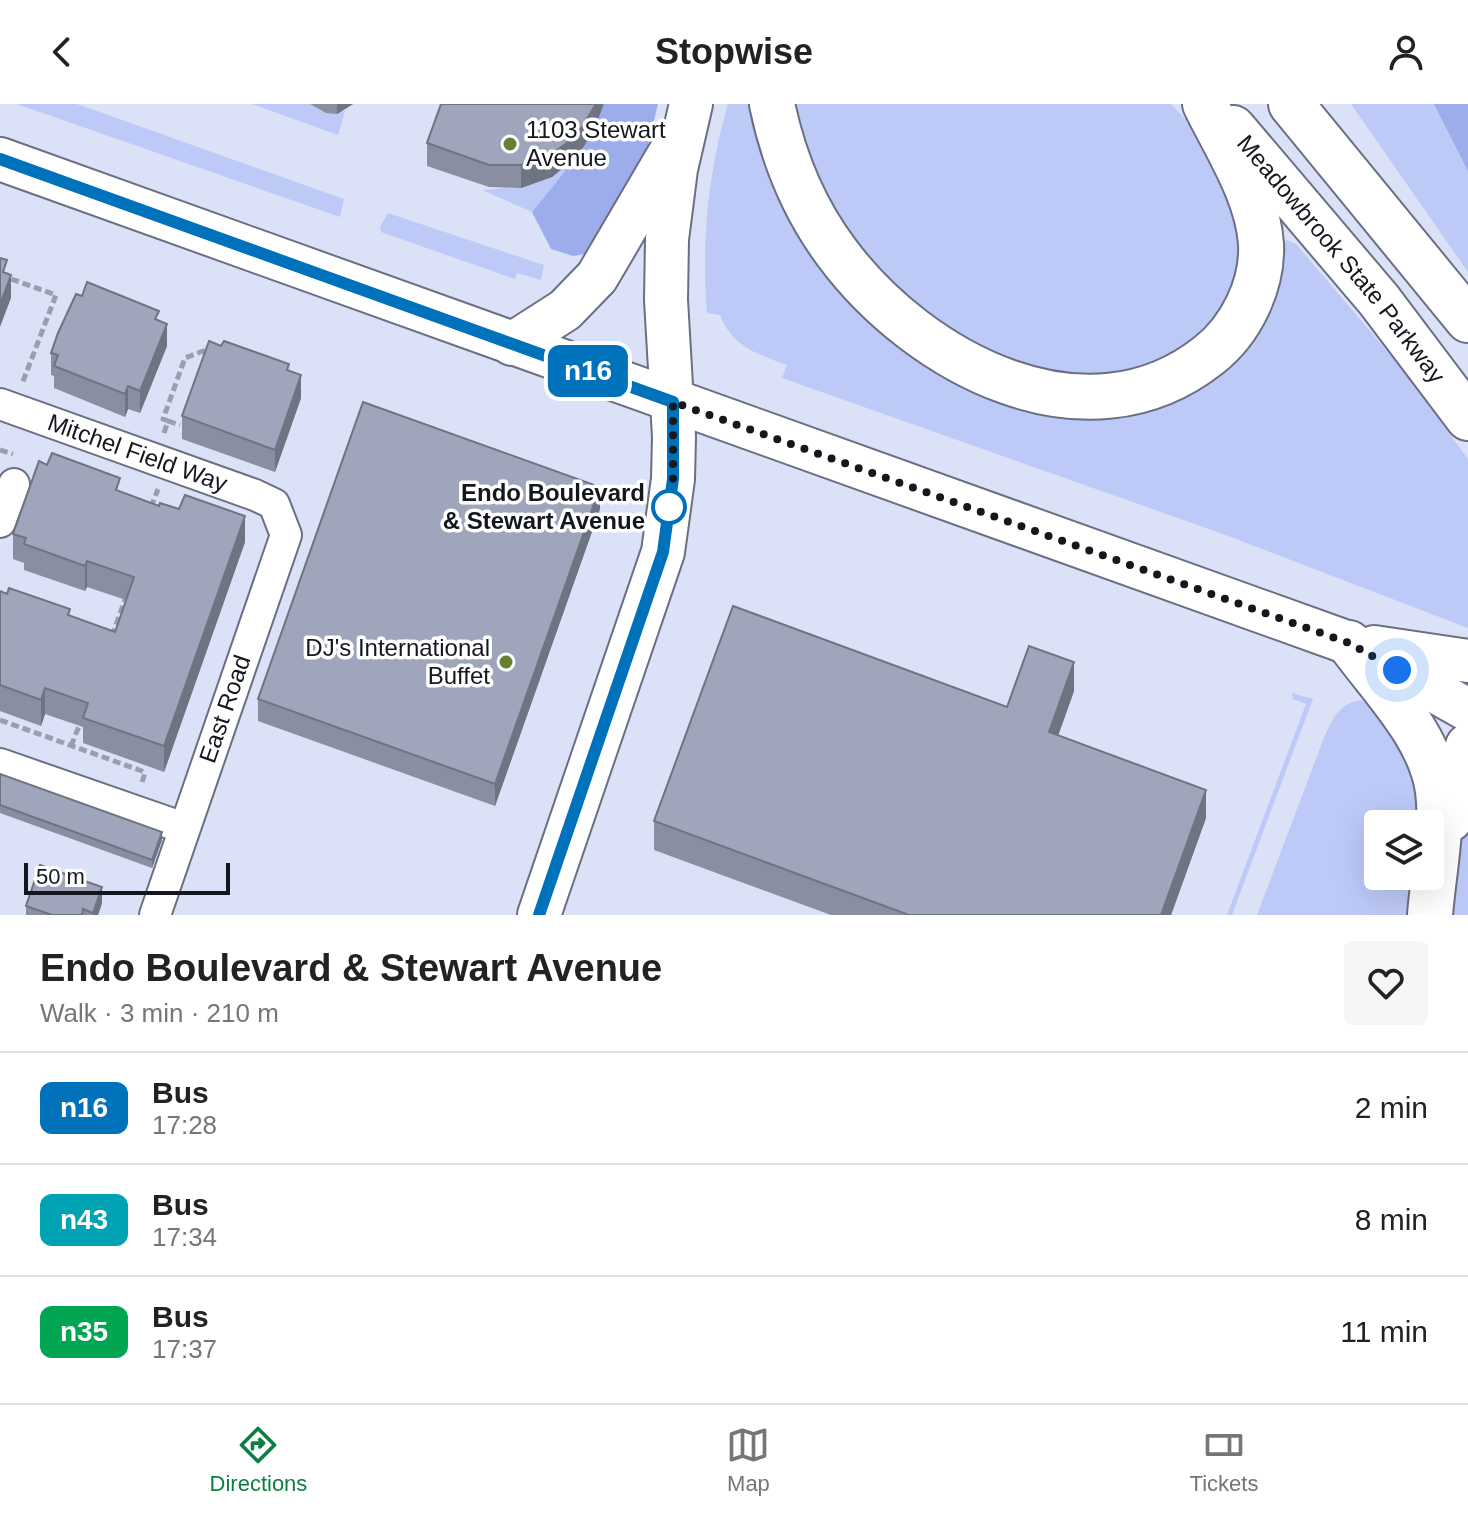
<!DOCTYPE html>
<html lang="en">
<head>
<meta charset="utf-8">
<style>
  :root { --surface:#fff; --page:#f6f6f6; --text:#222; --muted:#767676; --line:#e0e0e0; --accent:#0b8043 }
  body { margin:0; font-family:Helvetica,sans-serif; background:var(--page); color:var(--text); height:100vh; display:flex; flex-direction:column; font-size:30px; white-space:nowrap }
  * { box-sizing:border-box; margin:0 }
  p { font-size:26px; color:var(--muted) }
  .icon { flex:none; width:44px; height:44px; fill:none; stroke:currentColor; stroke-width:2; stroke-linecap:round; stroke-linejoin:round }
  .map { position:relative; height:811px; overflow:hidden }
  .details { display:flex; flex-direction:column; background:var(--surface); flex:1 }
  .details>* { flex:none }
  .badge { padding:0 16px; border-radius:12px; font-size:28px; line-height:52px }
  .tools { position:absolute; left:1364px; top:706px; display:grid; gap:16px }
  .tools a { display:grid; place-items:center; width:80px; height:80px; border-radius:8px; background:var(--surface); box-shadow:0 8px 32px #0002; font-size:40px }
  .scale { position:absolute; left:24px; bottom:20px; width:206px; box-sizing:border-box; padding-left:8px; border:4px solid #15171e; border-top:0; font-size:22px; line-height:28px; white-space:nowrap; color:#15171e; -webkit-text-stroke:6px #fff; paint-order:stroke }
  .you { position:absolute; width:40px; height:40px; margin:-20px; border:6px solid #fff; border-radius:50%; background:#1a73e8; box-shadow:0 0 0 12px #1a73e833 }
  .map>.badge { position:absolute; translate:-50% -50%; box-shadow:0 0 0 4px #fff }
  .round { display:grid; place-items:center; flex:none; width:84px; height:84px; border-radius:8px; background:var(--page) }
  .head { display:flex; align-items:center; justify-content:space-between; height:136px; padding:0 40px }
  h1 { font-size:38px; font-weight:700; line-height:60px }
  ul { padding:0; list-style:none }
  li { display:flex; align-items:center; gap:24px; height:112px; padding:0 40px; border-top:2px solid var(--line) }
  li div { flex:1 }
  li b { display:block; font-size:30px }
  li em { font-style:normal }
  li .badge { min-width:88px; font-weight:700; text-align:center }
  header { display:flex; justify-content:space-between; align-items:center; height:104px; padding:0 40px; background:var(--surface); font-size:36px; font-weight:700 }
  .tabs { display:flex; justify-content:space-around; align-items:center; height:112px; border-top:2px solid var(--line); background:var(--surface); font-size:22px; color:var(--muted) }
  .tabs a { display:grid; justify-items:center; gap:4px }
  .tabs .on { color:var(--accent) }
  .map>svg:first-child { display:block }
  .green { fill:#bdc9f7 }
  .forest { fill:#9daceb }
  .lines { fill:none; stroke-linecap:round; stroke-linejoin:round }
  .street-casing { stroke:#6a6f82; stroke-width:34 }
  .secondary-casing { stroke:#6a6f82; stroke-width:46 }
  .highway-casing { stroke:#6a6f82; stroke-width:48 }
  .path { stroke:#9a9fb0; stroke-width:5; stroke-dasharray:8 4; stroke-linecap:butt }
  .street { stroke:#fff; stroke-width:30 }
  .secondary { stroke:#fff; stroke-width:42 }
  .highway { stroke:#fff; stroke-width:44 }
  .wall { fill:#898ea0 }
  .shaded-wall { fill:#6f7482 }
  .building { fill:#9fa5ba; stroke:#6f7482; stroke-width:2 }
  .line-casing { stroke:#fff; stroke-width:18 }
  .line { stroke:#0072bc; stroke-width:12 }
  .walk { stroke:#15171e; stroke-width:8; stroke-dasharray:0 14.4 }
  .poi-dot { fill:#687f31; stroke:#fff; stroke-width:3 }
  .stop-dot { fill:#fff; stroke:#0072bc; stroke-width:4 }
  .labels { text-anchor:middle; stroke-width:7; stroke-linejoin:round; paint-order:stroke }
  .poi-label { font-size:24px; fill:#15171e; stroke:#fff; text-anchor:start }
  .street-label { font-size:24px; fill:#15171e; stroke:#fff }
  .stop-label { font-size:24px; font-weight:bold; fill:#15171e; stroke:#fff; text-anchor:end }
</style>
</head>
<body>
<header><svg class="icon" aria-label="back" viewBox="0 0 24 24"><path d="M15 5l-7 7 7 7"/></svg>Stopwise<svg class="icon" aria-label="person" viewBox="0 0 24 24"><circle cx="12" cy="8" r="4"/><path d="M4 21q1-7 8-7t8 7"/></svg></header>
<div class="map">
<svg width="1468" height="811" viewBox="0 0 1468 811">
  <rect width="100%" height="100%" fill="#dbe1f7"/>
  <g class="green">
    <polygon points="17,0 77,0 344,95 340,113"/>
    <polygon points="252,0 310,0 326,9 345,7 338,31"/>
    <path d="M728,0h35l150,239 237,53 126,-153 11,-3 9,4 102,120 70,95v169l-245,-94 -441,-156 5,-13c-32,-12 -54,-18 -67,-50l-13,-2c-6,-71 1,-140 21,-209z"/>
    <polygon points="788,0 1171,0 1206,37 1227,69 1249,154 1209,230 1155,266 1087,277 1014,264 892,189 843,131 810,67"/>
    <polygon points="1351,0 1468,0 1468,168"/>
    <path d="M573,58l-41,50 -50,-22c36,-2 60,-8 91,-28z"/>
    <polygon points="388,109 544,161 541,176 517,169 515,175 381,128 380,123"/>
    <polygon points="1292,589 1313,595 1232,811 1227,811 1306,600 1293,595"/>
    <path d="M1361,596c63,34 54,59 66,124h-49v52h39l-5,39h-155l68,-180c9,-18 15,-32 36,-35z"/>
    <polygon points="1468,679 1468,811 1447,811"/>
  </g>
  <g class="forest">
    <path d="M604,0h54l-16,65 -10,77 -59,10 -22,-7 -19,-37c28,-34 56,-66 72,-108z"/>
    <polygon points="1434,0 1468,0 1468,67"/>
  </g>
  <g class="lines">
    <g class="street-casing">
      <g id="street">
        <path id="s1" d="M0,300l255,91 19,9 12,31 -131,380"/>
        <polyline points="0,418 14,380"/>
        <polyline points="0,660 184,724"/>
      </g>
    </g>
    <g class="secondary-casing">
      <g id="secondary">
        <polyline points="0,55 1349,539 1468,606"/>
        <polyline points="512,240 565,206 597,173 669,50"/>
        <polyline points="1374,543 1468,557"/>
        <polyline points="539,811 663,448 673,375 674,333 666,196 667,135 676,65 691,0"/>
      </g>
    </g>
    <g class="highway-casing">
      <g id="highway">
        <path d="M772,0c11,53 32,105 65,149 81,109 249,200 372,102 32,-25 54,-70 52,-111 -3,-49 -35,-97 -56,-140"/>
        <polyline points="1291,0 1468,216"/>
        <path id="s2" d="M1233,24l146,172 89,118"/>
        <path d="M1349,539c32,44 82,93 89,148 5,40 -5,84 -8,124"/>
        <polyline points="1450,715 1468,642"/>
      </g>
    </g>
    <g class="path">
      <polyline points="0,171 56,191 22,280"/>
      <polyline points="168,317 180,321"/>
      <polyline points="164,329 168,317 163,315 185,254 203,247 210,249"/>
      <polyline points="0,346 13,350"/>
      <polyline points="151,403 158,385"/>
      <polyline points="112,532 126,493"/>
      <polyline points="0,616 142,667 145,669 141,681"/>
      <polyline points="71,642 81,617"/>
    </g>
    <use href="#street" class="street"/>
    <use href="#secondary" class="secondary"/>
    <use href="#highway" class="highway"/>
  </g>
  <g class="wall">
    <polygon points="310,0 353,0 337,10 326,9"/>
    <polygon points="594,26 577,53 552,73 521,84 489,83 427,62 427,39"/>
    <polygon points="159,217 167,242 140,309 128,305 125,313 54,284 54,272 51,271 51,249"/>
    <polygon points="289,266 301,294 275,368 182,335 182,312"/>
    <polygon points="120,387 245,438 164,668 83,639 83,623 45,610 41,622 0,607 0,487 115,528 126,496 87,483 85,487 24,466 24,459 13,455 13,430"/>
    <polygon points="600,405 495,702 258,617 258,595"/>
    <polygon points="1074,587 1058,632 1206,714 1171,811 831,811 654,746 654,717 1007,603"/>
    <polygon points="0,670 162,736 152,764 0,709"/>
    <polygon points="102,799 98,811 26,811 26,802"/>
  </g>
  <g class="shaded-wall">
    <polygon points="337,0 353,0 337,10"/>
    <polygon points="596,0 604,0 594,26 577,53 552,73 521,84 521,61"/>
    <polygon points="11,171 11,194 0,223 0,201"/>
    <polygon points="167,220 167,242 140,309 140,287"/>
    <polygon points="301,271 301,294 275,368 275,346"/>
    <polygon points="128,282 128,305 125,313 125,290"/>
    <polygon points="600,383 600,405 495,702 495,680"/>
    <polygon points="245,412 245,438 164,668 164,642"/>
    <polygon points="87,457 87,483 85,487 85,462"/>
    <polygon points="1074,558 1074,587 1049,657 1049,628"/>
    <polygon points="45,584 45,610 41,622 41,596"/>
    <polygon points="1206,686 1206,714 1171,811 1161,811"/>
    <polygon points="162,728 162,736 152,764 152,756"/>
    <polygon points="102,783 102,799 98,811 93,811"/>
  </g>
  <g class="building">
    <polygon points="441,0 596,0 577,31 552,50 521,61 489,61 427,39"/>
    <polygon points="0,154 7,156 3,168 11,171 0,201"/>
    <polygon points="87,178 159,207 155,215 167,220 140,287 128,282 125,290 54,262 58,251 51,249 58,229 76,190 82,192"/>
    <polygon points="209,237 221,242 224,237 289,260 287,266 301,271 275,346 182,312"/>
    <polygon points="363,298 600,383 495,680 258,595"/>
    <polygon points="52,349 120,374 116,386 159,402 160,399 179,405 185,391 245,412 164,642 83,614 88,599 45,584 41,596 0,581 0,487 7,490 9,484 70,505 68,511 115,528 134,473 87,457 85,462 24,440 26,434 13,430 39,357 47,361"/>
    <polygon points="733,502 1007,603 1029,542 1074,558 1049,628 1206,686 1161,811 909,811 654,717"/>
    <polygon points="0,670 162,728 152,756 0,701"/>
    <polygon points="40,761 102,783 93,809 83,805 82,811 52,811 26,802"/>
  </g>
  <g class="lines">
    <g class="line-casing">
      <polyline id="line" points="0,55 673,298 673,375 663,448 539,811"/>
    </g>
    <use href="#line" class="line"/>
    <polyline class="walk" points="669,403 673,375 673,298 1349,539 1397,566"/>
  </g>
  <g class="poi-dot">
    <circle cx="510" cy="40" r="8"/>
    <circle cx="506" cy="558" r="8"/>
  </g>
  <circle class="stop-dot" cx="669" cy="403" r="16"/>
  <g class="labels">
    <g class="poi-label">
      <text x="526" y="34">1103 Stewart<tspan x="526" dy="28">Avenue</tspan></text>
      <text x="490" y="552" text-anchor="end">DJ's International<tspan x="490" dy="28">Buffet</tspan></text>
    </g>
    <g class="street-label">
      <text dy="8" stroke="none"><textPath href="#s2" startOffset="170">Meadowbrook State Parkway</textPath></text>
      <text dy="8" stroke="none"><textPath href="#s1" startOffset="146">Mitchel Field Way</textPath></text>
      <text transform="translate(225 605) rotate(-71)" y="8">East Road</text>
    </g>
    <g class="stop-label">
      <text x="645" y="397">Endo Boulevard<tspan x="645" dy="28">&amp; Stewart Avenue</tspan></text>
    </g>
  </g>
</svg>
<div class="tools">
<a><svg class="icon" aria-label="layers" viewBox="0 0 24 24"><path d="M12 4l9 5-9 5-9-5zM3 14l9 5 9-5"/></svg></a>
</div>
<div class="scale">50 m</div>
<div class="you" style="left:1397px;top:566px"></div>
<b class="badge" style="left:588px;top:267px;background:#0072bc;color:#fff">n16</b>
</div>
<section class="details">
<div class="head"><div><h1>Endo Boulevard &amp; Stewart Avenue</h1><p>Walk · 3 min · 210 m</p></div><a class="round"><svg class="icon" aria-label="heart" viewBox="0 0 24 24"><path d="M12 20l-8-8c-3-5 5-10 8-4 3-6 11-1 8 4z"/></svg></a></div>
<ul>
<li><span class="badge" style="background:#0072bc;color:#fff">n16</span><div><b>Bus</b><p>17:28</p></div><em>2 min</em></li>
<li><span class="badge" style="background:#00a3b4;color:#fff">n43</span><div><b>Bus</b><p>17:34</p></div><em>8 min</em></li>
<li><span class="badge" style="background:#00a651;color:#fff">n35</span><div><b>Bus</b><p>17:37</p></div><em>11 min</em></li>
</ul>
</section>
<nav class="tabs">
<a class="on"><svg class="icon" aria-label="directions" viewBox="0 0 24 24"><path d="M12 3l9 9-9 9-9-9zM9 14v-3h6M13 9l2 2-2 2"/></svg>Directions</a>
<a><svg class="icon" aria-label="map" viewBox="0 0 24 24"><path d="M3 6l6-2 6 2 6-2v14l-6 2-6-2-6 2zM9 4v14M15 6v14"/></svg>Map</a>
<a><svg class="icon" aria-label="tickets" viewBox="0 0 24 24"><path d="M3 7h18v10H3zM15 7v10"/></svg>Tickets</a>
</nav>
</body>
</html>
